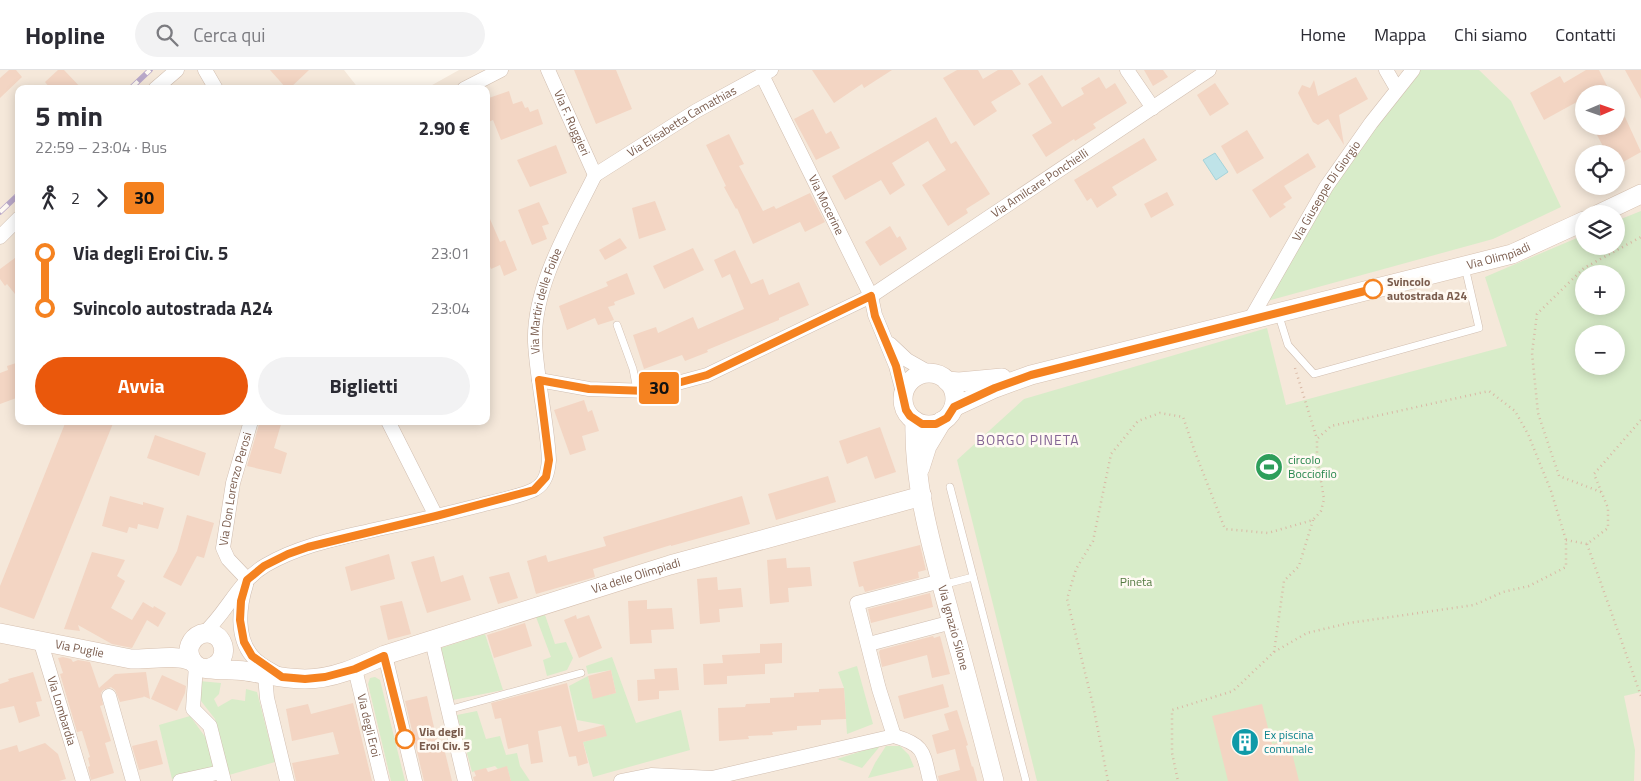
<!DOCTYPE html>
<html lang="it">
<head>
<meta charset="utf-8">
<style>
  :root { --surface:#fff; --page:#f2f2f3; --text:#2b2b33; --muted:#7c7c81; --line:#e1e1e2; --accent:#ea580c }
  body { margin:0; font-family:"Titillium Web",sans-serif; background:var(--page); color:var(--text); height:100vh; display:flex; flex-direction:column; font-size:19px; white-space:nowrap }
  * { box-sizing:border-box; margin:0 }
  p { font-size:16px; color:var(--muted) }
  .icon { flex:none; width:28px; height:28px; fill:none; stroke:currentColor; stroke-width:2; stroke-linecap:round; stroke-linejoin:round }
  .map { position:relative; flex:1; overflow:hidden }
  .drawer { position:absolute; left:15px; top:15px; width:475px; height:340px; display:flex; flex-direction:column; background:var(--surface); border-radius:10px; box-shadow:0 2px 12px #0003 }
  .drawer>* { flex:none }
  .badge { padding:0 10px; border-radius:4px; font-size:18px; line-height:32px }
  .needle { width:32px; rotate:88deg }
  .controls { position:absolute; left:1575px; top:15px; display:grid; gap:10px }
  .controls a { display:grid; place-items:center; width:50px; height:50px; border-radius:50%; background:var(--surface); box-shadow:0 2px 12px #0003; font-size:25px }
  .map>.badge { position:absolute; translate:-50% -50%; box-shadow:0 0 0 2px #fff }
  .legs { display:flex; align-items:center; gap:8px; height:55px; padding:0 20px; font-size:16px }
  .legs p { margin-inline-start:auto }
  .headline { display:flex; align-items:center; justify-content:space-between; height:85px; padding:0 20px }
  h1 { font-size:28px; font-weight:700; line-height:38px }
  .action { display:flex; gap:10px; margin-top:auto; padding:10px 20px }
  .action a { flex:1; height:58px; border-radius:30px; background:var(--accent); color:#fff; font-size:20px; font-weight:700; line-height:58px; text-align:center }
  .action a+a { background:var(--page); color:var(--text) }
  ul { padding:0 20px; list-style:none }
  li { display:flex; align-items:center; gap:18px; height:55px; font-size:19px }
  li i { display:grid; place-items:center; width:8px; height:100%; margin:0 6px; background:currentColor }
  li i::after { content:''; width:12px; height:12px; margin:-6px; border:4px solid; border-radius:50%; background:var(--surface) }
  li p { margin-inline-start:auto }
  li:first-child i { background:linear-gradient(#0000 50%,currentColor 0) }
  li:last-child i { background:linear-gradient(currentColor 50%,#0000 0) }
  header { display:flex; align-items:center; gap:30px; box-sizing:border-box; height:70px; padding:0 25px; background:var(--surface); border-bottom:1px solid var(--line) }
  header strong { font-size:24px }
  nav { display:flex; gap:28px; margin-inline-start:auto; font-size:18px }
  .search { width:350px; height:45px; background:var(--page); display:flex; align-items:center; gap:12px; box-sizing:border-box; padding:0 18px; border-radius:28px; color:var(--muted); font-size:19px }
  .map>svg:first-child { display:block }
  .residential { fill:#f5e8da; fill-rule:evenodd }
  .green { fill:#d8ecc9; fill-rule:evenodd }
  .water { fill:#bfe3e8; stroke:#a5d3da }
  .building { fill:#f3d5c3 }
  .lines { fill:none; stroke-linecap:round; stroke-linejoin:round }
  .lane-casing { stroke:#d1beb0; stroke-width:8 }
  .street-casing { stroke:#d1beb0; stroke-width:15 }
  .secondary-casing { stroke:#d6c0b0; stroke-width:20 }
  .path { stroke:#d9b8a5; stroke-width:2.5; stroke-dasharray:1 4; stroke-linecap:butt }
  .lane { stroke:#fff; stroke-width:7 }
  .street { stroke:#fff; stroke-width:14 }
  .secondary { stroke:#fff; stroke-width:19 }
  .rail-casing { stroke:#b9a8c9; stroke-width:5.5 }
  .rail { stroke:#fffaf3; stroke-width:4; stroke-dasharray:11; stroke-linecap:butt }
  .line-1-casing { stroke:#fff; stroke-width:11 }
  .line-1 { stroke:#f58220; stroke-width:8 }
  .stop-1-dot { fill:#fff; stroke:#f58220; stroke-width:2.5 }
  .labels { text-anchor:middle; stroke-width:5; stroke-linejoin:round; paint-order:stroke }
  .street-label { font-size:12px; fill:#7a5c4d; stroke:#fffaf3 }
  .stop-label { font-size:12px; font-weight:bold; fill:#7a5c4d; stroke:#fffaf3; text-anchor:start }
  .leisure-label { font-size:12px; fill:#27864d; stroke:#fffaf3; text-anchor:start }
  .park-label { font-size:12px; fill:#537a41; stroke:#fffaf3 }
  .culture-label { font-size:12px; fill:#0d838f; stroke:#fffaf3; text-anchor:start }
  .neighbourhood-label { font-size:14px; letter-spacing:1px; fill:#846695; stroke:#fffaf3 }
</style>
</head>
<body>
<header>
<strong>Hopline</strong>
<div class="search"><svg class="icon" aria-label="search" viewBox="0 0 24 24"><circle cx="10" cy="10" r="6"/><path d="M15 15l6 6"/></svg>Cerca qui</div>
<nav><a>Home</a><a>Mappa</a><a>Chi siamo</a><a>Contatti</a></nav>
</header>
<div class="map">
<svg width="1641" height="711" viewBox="0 0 1641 711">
  <rect width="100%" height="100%" fill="#fdf6ec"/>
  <path class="residential" d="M0,0h344l15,19h-340v332h467v-332h-61l34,-19h1182v711h-1641zM1584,24h32v32h-32zM1584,84h32v32h-32zM1584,144h32v32h-32zM1584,204h32v32h-32zM1584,264h32v32h-32z"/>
  <g class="green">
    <polygon points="1418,0 1479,0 1511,31 1561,137 1493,169 1260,233 1295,169"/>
    <path d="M1641,141v481l-17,4 11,54 -1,31h-597l-80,-321 67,-61 243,-71 19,77 221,-59 -22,-69 99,-42v11h32v-25zM1584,204h32v32h-32zM1584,264h32v32h-32z"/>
    <polygon points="545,545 555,574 566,572 573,588 567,600 547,606 543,590 551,587 536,547"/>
    <polygon points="485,564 503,620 453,630 441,578"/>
    <polygon points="612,587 636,653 681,640 690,680 593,707 583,672 606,666 604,655 577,650 569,616 588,606 593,628 616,623 611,600 588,604 586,596"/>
    <polygon points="857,596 873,654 847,664 844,618 838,602"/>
    <polygon points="375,607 380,610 405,711 391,711 368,614 370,608"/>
    <polygon points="199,611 221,613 219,624 214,629 218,637 232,629 245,631 246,619 257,622 275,692 229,705 215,649 201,631"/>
    <polygon points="477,641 486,669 500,666 506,685 517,683 520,696 530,711 511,711 507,697 498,699 495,696 472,702 457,645"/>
    <polygon points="190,646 206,668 215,698 172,709 159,655"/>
    <polygon points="881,675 862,698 837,689"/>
    <polygon points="886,676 900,676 909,685 914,697 868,708 875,693"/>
  </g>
  <polygon class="water" points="1215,83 1228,102 1216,110 1203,90"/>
  <g class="building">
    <polygon points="9,0 16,0 22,7 0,28 0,8"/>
    <polygon points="58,0 64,0 82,19 51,19 45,12"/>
    <polygon points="270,0 309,0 289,19 287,19"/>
    <polygon points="574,0 616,0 632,39 596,54"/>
    <polygon points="812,0 892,0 864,18 862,14 834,33"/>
    <polygon points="957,0 978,0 983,9 998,0 1012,0 1021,14 991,32 997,41 974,56 943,8"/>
    <polygon points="1144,0 1163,0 1168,7 1153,16"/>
    <polygon points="1586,0 1599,0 1611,24 1584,24 1584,28 1544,50 1530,23 1560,6 1564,13"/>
    <polygon points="1625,0 1641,0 1641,29"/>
    <polygon points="1042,5 1062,37 1084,24 1081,18 1099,7 1106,19 1115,13 1127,33 1093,54 1096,58 1075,71 1074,69 1046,87 1032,65 1052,53 1028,14"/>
    <polygon points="1356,7 1368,29 1339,45 1344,75 1328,49 1318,55 1313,52 1298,23 1302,15 1310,18 1314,10 1318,26"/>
    <polygon points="1215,13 1229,34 1210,46 1197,25"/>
    <polygon points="509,21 513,34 522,31 525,38 528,37 530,42 538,39 543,54 501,70 493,50 486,53 486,29"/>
    <polygon points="813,39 826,64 831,61 840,78 816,90 794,49"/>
    <polygon points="936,47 951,74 956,71 990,124 966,139 968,143 948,156 922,115 946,100 928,71 892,93 905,115 890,125 881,110 845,130 832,106"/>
    <polygon points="1625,47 1641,82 1616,96 1616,84 1607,84 1596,63 1609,56 1616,56 1616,52"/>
    <polygon points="1247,60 1264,88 1237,104 1221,76"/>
    <polygon points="729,64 744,94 739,96 763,141 774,136 776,139 810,123 825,152 805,162 800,152 753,174 737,138 736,139 724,117 726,116 706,75"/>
    <polygon points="1144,68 1157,90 1112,117 1117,125 1097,138 1091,128 1087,131 1074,110"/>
    <polygon points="556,75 567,103 530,117 517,90"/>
    <polygon points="1308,83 1316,97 1284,116 1292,128 1283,134 1286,137 1270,148 1252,120"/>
    <polygon points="1167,122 1174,135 1151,148 1144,134"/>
    <polygon points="655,131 666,160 639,169 632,138"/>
    <polygon points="539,132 549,154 542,156 547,169 532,175 518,140"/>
    <polygon points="486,140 500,172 505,170 517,200 504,206 500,195 491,199 486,187"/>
    <polygon points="890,156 897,168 900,166 907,179 880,196 865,172"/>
    <polygon points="620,168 627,178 605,190 599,180"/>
    <polygon points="693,178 704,200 664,219 653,196"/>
    <polygon points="735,180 751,214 763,209 769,225 799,212 809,235 779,248 779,250 707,280 708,282 685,291 682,285 644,299 633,265 656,257 658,263 693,247 698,259 744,239 730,204 722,208 714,190"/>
    <polygon points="19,185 19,229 7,214 5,216 0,209 0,199"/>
    <polygon points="627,203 635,224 614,232 615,235 608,237 614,250 598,255 595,248 567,260 559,236 608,216 606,212"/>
    <polygon points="19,292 19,327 0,334 0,303 8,300 7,296"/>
    <polygon points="584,330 588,342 592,340 599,361 582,366 586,380 570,385 554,340"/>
    <polygon points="66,351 114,351 34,549 0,537 0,516"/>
    <polygon points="260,351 282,351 274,378 287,383 281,404 247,396"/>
    <polygon points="880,357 896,402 875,409 867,386 847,394 839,371"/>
    <polygon points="155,365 206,383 199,406 147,388"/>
    <polygon points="828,406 836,432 776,450 768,424"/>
    <polygon points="110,426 143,435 143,432 164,438 158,459 138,454 137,459 129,457 127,463 102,456"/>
    <polygon points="742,426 750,454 671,476 671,475 593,499 595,507 536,524 527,491 546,485 548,492 606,476 603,467"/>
    <polygon points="187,445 214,453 204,488 197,486 181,516 163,507 177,481"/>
    <polygon points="920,475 926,500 918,502 919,508 865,522 863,516 859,517 853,492"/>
    <polygon points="92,482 125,490 117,506 125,511 111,538 132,550 143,532 153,538 154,536 166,543 158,557 147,550 132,578 112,574 78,555 80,561 64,559"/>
    <polygon points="389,484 395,509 351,521 345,497"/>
    <polygon points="434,486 441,512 463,505 471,530 427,543 411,492"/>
    <polygon points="786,488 787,498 810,497 812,516 788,518 789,532 770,534 767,490"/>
    <polygon points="509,502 518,528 498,534 489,507"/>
    <polygon points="717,507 718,520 741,518 743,537 719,539 720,552 700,554 697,509"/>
    <polygon points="930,523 933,537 871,553 868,539"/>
    <polygon points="647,530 647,539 672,538 674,559 651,560 652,573 630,574 628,531"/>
    <polygon points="402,531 411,564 388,570 380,536"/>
    <polygon points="576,545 577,549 589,545 602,578 579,588 564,550"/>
    <polygon points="525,553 532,576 494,588 487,565"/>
    <polygon points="933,566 934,568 940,566 950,604 932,608 927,585 882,597 879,582 880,580"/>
    <polygon points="782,573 782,593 765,594 765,604 727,606 727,614 704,615 703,594 723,593 722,585 760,583 760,574"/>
    <polygon points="63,587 71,589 73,592 78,590 90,592 99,618 115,604 146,602 150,629 143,626 144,627 120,632 115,620 111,617 103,620 101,623 103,635 100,636 111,671 105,673 114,703 91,710 88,697 90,696 88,688 90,687 82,661 77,662 60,604 63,603 58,588"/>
    <polygon points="677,598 679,620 659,621 659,629 638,631 637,610 655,609 654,599"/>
    <polygon points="611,600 616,623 593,629 588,606"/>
    <polygon points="33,602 42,631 36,632 40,646 19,653 14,636 0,639 0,614 9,611 8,609"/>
    <polygon points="162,605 186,616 185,623 177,641 151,629"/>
    <polygon points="567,613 578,662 604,655 607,666 583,672 588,693 578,696 576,686 569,687 561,656 538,661 543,692 531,694 528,674 508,679 501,648 495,649 491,633"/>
    <polygon points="943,614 949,637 904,649 898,626"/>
    <polygon points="844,618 846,649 821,650 821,655 797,656 797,660 772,662 773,665 748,666 749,669 719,671 718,638 745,637 746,634 770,633 770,628 794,627 794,623 819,622 819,619"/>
    <polygon points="427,626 438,675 443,674 452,711 424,711 405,631"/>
    <polygon points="353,633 372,711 296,711 292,693 339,684 333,662 292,671 286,639 308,634 311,644"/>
    <polygon points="1262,634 1272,674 1289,671 1299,711 1228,711 1212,646"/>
    <polygon points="957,640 968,675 966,676 972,697 973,696 977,711 939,711 938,706 960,700 955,679 937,684 932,665 949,660 944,644"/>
    <polygon points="157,670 163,694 139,700 132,676"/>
    <polygon points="45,673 58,684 66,709 59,711 0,711 0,680 17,675 19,682"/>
    <polygon points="507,696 511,711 474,711 473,707 476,706 474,701 486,698 488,702"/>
  </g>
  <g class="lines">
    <g class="lane-casing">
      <g id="lane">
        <polyline points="1278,243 1288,275 1314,304 1479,258 1465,197"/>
        <polyline points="617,255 633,299 637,320"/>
        <polyline points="950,417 1026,711"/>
        <polyline points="942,515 973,507"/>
        <polyline points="448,640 581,603"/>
      </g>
    </g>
    <g class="street-casing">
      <g id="street">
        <polyline points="205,0 216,19"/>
        <path id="s1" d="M548,0l47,105"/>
        <polyline points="1127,0 1153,38"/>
        <polyline points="1386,0 1397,19"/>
        <path id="s2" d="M762,5l109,221 4,19 21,51 8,30"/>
        <polyline points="155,19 177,0"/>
        <polyline points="464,19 501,0"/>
        <path id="s3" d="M595,105l101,-64 75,-41"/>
        <polyline points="0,167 19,148"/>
        <path id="s4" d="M1250,250l76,-133 45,-64 42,-53"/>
        <polyline points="890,274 907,290 930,303"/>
        <path id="s5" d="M539,310l50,9 59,2 59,-16 164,-79 338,-226"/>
        <polyline points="388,351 436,446"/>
        <path id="s6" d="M247,509l-19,-20 -5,-11 10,-65 18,-62"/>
        <path d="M246,515c-7,22 -10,52 6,71 6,8 17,13 26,18"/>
        <path id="s7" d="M203,564c24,-21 35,-53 63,-69 34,-20 74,-27 112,-36 34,-7 68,-15 103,-24 14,-4 42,-9 54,-16 11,-6 13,-18 14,-29 -2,-40 -12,-78 -14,-118 -2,-57 36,-118 60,-167"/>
        <path id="s8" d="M40,570l43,141"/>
        <polyline points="432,571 465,711"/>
        <polyline points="869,574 952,552"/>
        <polyline points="385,585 415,711"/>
        <polyline points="196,595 193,639 210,656 224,711"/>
        <path id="s9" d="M355,599l27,112"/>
        <polyline points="265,606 267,628 287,711"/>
        <polyline points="109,626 133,711"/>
        <polyline points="894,666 879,619 857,533 941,511"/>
        <polyline points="180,711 221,702"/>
        <path d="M621,711l30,-6 61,3 182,-42c31,9 29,16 36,45"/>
      </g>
    </g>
    <g class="secondary-casing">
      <g id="secondary">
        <polyline points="1599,144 1641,124"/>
        <circle cx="929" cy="329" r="26"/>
        <polyline points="947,311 959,312 1002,308"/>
        <path id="s10" d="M954,337l41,-19 36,-13 481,-121 72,-33"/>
        <path id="s11" d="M915,351c-2,66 19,134 36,198 15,54 29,108 43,162"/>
        <polyline points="920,398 927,376 942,351"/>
        <path id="s12" d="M0,563l131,26c21,1 41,-5 61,2"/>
        <path id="s13" d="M210,598c24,-9 13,-41 -9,-34 -5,2 -9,6 -11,11 -3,8 1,18 9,22 10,4 34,2 46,4 20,3 39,8 60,8 28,0 54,-12 80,-24l285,-90 252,-69"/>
      </g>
    </g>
    <g class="path">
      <polyline points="1295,298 1317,369"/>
      <polyline points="1601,422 1559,406 1538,343 1532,283 1537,244 1584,198 1641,167"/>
      <polyline points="1566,470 1587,474 1608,458 1608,438 1594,404 1641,350"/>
      <polyline points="1587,474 1641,626"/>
      <polyline points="1274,582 1284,511 1299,496 1313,450"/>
      <polyline points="1108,711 1093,635 1067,529 1076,499 1093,471 1111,384 1138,351 1160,343 1183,347 1195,382 1225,459 1268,463 1313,450 1321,441 1324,429 1317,387 1317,369 1331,356 1489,321 1515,341 1528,364 1551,421 1566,470 1566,497 1529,516 1503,522 1474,535 1349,553 1307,563 1274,582 1233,621 1172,640 1172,683 1178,711"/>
    </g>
    <use href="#lane" class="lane"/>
    <use href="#street" class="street"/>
    <use href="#secondary" class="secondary"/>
    <g class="rail-casing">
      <g id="rail">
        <polyline points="130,19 150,0"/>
        <polyline points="0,142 19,124"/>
      </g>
    </g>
    <use href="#rail" class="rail"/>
  </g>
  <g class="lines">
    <g class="line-1-casing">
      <polyline id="line-1" points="405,669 384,586 355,599 325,607 305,609 282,607 252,586 244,572 240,550 241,531 247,510 264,496 288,484 308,477 436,446 534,420 546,407 549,390 539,310 589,319 648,321 707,305 871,226 875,246 896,296 906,340 910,346 922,354 936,354 947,348 954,337 995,318 1031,305 1373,219"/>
    </g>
    <use href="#line-1" class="line-1"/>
  </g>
  <defs>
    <g id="stadium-disc" transform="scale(1.4375)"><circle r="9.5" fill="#2e9e5b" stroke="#fffaf3"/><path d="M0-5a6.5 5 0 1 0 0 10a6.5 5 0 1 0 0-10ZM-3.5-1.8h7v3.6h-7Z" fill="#fff"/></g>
    <g id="building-disc" transform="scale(1.4375)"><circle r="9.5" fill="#0f9aa8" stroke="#fffaf3"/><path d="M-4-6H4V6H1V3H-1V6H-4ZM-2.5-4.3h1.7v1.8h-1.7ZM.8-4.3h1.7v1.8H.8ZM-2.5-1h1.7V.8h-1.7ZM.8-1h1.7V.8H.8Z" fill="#fff"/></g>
  </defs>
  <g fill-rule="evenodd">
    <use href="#stadium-disc" x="1269" y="397"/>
    <use href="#building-disc" x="1245" y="672"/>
  </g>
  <g class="stop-1-dot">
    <circle cx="1373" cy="219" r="9"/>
    <circle cx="405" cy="669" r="9"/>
  </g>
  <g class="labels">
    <g class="street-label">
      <text dy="4" stroke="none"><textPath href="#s3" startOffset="102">Via Elisabetta Camathias</textPath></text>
      <text dy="4" stroke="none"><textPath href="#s1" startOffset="58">Via F. Ruggieri</textPath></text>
      <text dy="4" stroke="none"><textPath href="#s5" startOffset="556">Via Amilcare Ponchielli</textPath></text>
      <text dy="4" stroke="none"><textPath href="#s4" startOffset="150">Via Giuseppe Di Giorgio</textPath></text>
      <text dy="4" stroke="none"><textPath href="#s2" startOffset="145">Via Mocerine</textPath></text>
      <text dy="4" stroke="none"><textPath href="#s10" startOffset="566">Via Olimpiadi</textPath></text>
      <text dy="4" stroke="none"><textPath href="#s7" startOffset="569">Via Martiri delle Foibe</textPath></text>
      <text dy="4" stroke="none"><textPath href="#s6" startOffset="100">Via Don Lorenzo Perosi</textPath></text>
      <text dy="4" stroke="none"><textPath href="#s13" startOffset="552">Via delle Olimpiadi</textPath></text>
      <text dy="4" stroke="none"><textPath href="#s11" startOffset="211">Via Ignazio Silone</textPath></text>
      <text dy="4" stroke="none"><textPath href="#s12" startOffset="81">Via Puglie</textPath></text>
      <text dy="4" stroke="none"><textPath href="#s8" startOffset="74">Via Lombardia</textPath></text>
      <text dy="4" stroke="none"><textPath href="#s9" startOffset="58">Via degli Eroi</textPath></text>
    </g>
    <g class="stop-label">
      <text x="1387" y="216">Svincolo<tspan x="1387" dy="14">autostrada A24</tspan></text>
      <text x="419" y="666">Via degli<tspan x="419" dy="14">Eroi Civ. 5</tspan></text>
    </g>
    <g class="leisure-label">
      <text x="1288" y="394">circolo<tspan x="1288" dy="14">Bocciofilo</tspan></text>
    </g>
    <g class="park-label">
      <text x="1136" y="516">Pineta</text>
    </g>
    <g class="culture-label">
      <text x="1264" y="669">Ex piscina<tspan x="1264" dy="14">comunale</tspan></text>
    </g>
    <g class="neighbourhood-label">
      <text x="1028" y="375">BORGO PINETA</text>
    </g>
  </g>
</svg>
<div class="controls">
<a><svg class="needle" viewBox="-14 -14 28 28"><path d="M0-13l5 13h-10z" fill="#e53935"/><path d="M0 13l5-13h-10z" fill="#7c7c81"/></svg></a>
<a><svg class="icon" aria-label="locate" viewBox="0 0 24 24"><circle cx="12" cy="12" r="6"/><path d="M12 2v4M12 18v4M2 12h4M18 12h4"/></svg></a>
<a><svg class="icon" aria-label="layers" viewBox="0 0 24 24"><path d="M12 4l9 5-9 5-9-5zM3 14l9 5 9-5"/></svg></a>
<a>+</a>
<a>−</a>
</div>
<b class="badge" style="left:659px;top:318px;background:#f58220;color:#111">30</b>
<section class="drawer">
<div class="headline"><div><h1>5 min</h1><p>22:59 – 23:04 · Bus</p></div><b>2.90 €</b></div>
<div class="legs"><svg class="icon" aria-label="walk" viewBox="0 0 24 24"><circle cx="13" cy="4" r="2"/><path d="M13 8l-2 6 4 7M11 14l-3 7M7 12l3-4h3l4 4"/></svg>2<svg class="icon" aria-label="forward" viewBox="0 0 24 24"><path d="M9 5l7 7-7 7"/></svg><b class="badge" style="background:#f58220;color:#111">30</b></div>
<ul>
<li><i style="color:#f58220"></i><b>Via degli Eroi Civ. 5</b><p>23:01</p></li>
<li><i style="color:#f58220"></i><b>Svincolo autostrada A24</b><p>23:04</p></li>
</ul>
<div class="action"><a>Avvia</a><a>Biglietti</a></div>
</section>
</div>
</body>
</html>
